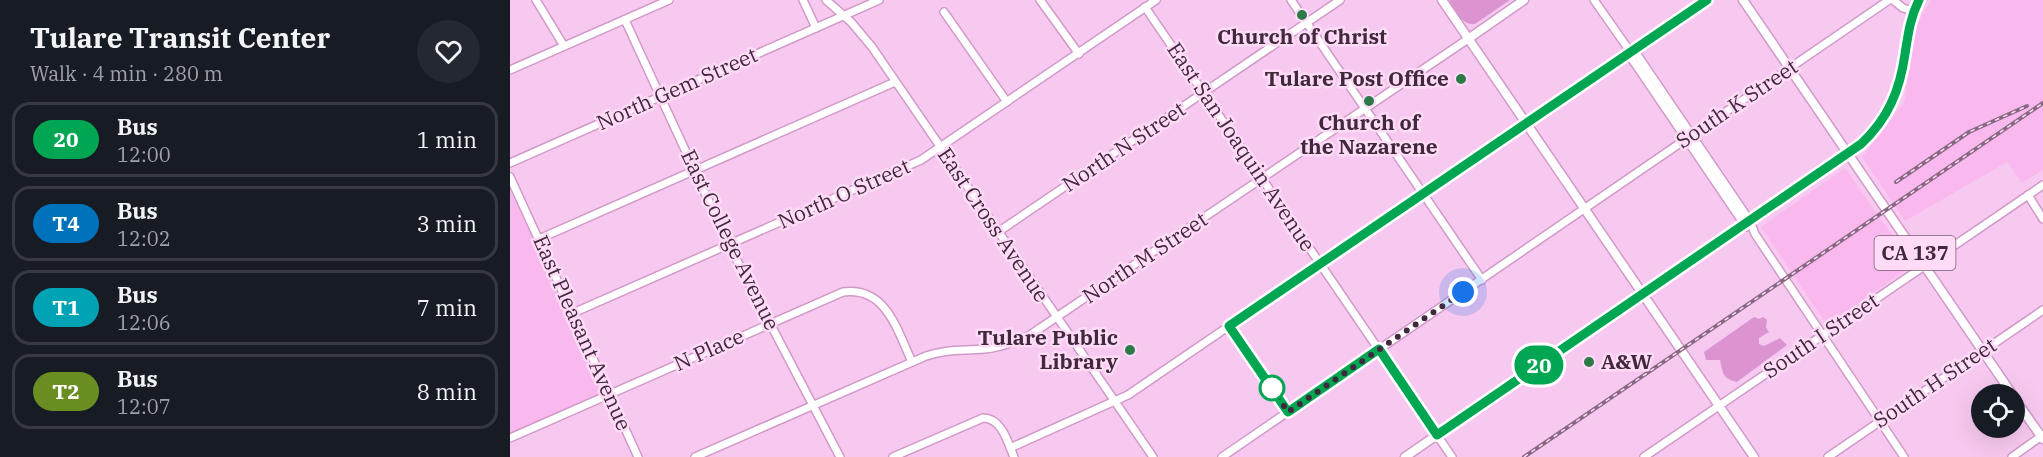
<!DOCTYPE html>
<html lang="en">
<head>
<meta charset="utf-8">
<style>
  :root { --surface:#171b24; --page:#242831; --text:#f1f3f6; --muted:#9ea1a6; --line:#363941 }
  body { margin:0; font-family:"IBM Plex Serif",serif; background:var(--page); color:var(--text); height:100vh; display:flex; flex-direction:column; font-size:22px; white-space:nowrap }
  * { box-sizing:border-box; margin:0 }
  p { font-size:20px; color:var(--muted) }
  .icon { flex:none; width:33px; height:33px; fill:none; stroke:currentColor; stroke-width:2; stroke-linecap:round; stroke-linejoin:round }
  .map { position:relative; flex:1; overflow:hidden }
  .panel { display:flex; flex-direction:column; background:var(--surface); width:510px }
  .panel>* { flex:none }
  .badge { padding:0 12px; border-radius:20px; font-size:21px; line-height:39px }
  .controls { position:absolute; left:1461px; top:384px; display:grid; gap:12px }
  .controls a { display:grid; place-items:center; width:54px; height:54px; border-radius:50%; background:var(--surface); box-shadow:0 6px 24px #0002; font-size:30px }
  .you { position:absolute; width:30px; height:30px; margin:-15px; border:4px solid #fff; border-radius:50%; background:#1a73e8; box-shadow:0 0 0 9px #1a73e833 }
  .map>.badge { position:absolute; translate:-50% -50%; box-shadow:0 0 0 3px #fff }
  .round { display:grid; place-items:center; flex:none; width:63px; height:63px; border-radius:32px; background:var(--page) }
  .summary { display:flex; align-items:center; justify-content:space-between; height:102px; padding:0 30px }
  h1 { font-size:28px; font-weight:700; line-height:45px }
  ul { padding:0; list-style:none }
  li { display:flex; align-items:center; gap:18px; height:75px; margin:0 12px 9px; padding:0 18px; border:3px solid var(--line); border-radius:18px }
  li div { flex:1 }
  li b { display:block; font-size:22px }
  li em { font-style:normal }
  li .badge { min-width:66px; font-weight:700; text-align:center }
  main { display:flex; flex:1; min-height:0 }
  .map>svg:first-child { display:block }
  .built { fill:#f9b8ee }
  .green { fill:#dc94d1 }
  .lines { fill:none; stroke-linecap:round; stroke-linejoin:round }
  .minor-casing { stroke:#d199c8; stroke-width:10 }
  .major-casing { stroke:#d199c8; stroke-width:11 }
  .minor { stroke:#fff; stroke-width:7 }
  .major { stroke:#fff; stroke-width:8 }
  .rail-casing { stroke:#896883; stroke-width:4 }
  .rail { stroke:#ffdbf8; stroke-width:1.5; stroke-dasharray:4.5; stroke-linecap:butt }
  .line-casing { stroke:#fff; stroke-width:14 }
  .line { stroke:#00a651; stroke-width:9 }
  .walk { stroke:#40293c; stroke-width:6; stroke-dasharray:0 10.8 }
  .poi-dot { fill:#2d7a49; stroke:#ffdbf8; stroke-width:2 }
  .stop-dot { fill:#fff; stroke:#00a651; stroke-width:3 }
  .labels { text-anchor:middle; stroke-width:5; stroke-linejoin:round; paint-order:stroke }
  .shield { fill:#ffdbf8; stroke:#795e74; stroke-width:1.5 }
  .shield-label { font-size:20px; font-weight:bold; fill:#40293c }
  .poi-label { font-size:21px; font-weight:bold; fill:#40293c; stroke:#ffdbf8 }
  .street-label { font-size:21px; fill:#40293c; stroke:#ffdbf8 }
</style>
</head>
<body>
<main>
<section class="panel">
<div class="summary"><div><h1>Tulare Transit Center</h1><p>Walk · 4 min · 280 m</p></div><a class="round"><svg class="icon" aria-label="heart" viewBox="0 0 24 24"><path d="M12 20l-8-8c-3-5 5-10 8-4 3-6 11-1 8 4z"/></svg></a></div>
<ul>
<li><span class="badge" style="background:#00a651;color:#fff">20</span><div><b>Bus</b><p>12:00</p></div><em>1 min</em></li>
<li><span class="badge" style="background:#0072bc;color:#fff">T4</span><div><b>Bus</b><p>12:02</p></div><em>3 min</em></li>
<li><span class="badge" style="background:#00a3b4;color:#fff">T1</span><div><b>Bus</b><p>12:06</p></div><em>7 min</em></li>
<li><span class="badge" style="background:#6b8e23;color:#fff">T2</span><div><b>Bus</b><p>12:07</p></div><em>8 min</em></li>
</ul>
</section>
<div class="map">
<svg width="1533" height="457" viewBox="0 0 1533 457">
  <rect width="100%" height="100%" fill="#f8c9f0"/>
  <g class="built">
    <polygon points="1421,0 1533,0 1533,170 1512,183 1497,162 1395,221 1352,157 1394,103 1405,28"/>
    <polygon points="1335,168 1403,265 1317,325 1251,227"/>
    <polygon points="0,189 92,392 0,434"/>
  </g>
  <g class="green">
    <path d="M939,0h61l-35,24c-13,2 -20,-14 -26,-24z"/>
    <path d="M1244,317l5,2 4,-2 4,3 -1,7 3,5 -10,6v6l5,2 16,-8 7,7 -50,37c-14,-4 -14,-7 -17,-22h-14l-2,-8z"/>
  </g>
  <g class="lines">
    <g class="minor-casing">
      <g id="minor">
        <polyline points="26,0 54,46"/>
        <polyline points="293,0 306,28"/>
        <polyline points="316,0 341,22 362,47 643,457"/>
        <polyline points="530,0 569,54"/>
        <polyline points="781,0 972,280"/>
        <polyline points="1084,0 1117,47 1124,50 1240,221 1245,234 1394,457"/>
        <polyline points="1383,0 1393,8 1403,11"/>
        <polyline points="635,7 942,457"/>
        <polyline points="434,12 497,102"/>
        <polyline points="115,20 219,245 330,457"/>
        <polyline points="1118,50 1118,54 1126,65 1236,227"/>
        <polyline points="0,70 159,0"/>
        <polyline points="0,163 369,0"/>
        <polyline points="0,177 128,457"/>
        <polyline points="1518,195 1533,219"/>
        <polyline points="488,232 830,0"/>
        <polyline points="29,239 385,82"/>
        <polyline points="63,313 411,160 646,0"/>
        <path d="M0,438l333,-146c43,-6 54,38 69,70"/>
        <polyline points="500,448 618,395 1197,0"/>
        <path d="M185,457l231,-101c19,-7 38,-5 58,-7 16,-1 31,-7 46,-14l438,-296"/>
        <path d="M383,457l90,-39c19,0 25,25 31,39"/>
        <polyline points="712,457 1379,0"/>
        <polyline points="1134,457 1533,185"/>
        <polyline points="1318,457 1533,310"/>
        <polyline points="1502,457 1533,435"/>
      </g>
    </g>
    <g class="major-casing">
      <g id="major">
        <polyline points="932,0 1244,457"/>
        <polyline points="1233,0 1502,394"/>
        <polyline points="958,39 1014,0"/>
        <polyline points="1504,398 1533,439"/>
        <path d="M895,457l456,-313c27,-25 39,-54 44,-90 3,-19 5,-36 14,-54"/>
      </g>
    </g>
    <use href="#minor" class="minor"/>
    <use href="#major" class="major"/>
    <g class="rail-casing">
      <g id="rail">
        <polyline points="1386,182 1459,132 1517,106"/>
        <polyline points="1014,457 1533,103"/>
      </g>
    </g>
    <use href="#rail" class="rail"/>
  </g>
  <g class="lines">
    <g class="line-casing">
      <path id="line" d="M1197,0l-478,326 59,86 91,-63 58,86 424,-291c27,-25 39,-54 44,-90 3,-19 5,-36 14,-54"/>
    </g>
    <use href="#line" class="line"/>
    <polyline class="walk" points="762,388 778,412 953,292"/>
  </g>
  <g class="poi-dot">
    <circle cx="792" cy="15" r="6"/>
    <circle cx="951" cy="79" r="6"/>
    <circle cx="859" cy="101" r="6"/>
    <circle cx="620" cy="350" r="6"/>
    <circle cx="1079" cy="362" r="6"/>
  </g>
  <circle class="stop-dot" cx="762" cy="388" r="12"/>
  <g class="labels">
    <rect class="shield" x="1364.5" y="236" width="81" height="34" rx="4.5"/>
    <g class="shield-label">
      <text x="1405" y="260">CA 137</text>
    </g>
    <g class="poi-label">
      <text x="792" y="44">Church of Christ</text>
      <text x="939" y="86" text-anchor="end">Tulare Post Office</text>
      <text x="859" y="130">Church of<tspan x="859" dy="24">the Nazarene</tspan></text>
      <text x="608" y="345" text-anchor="end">Tulare Public<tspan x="608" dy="24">Library</tspan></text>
      <text x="1091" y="369" text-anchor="start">A&amp;W</text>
    </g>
    <g class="street-label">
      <text transform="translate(167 89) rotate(-24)" y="7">North Gem Street</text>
      <text transform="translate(1227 104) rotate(-34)" y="7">South K Street</text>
      <text transform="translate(614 147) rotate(-34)" y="7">North N Street</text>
      <text transform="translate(731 147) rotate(56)" y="7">East San Joaquin Avenue</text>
      <text transform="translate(334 194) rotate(-24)" y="7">North O Street</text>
      <text transform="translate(483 225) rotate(56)" y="7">East Cross Avenue</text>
      <text transform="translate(220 240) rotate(64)" y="7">East College Avenue</text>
      <text transform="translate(635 258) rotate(-34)" y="7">North M Street</text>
      <text transform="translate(72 333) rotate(66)" y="7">East Pleasant Avenue</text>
      <text transform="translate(1311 336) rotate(-34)" y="7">South I Street</text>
      <text transform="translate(199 350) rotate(-24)" y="7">N Place</text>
      <text transform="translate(1425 383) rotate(-34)" y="7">South H Street</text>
    </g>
  </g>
</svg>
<div class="controls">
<a><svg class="icon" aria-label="locate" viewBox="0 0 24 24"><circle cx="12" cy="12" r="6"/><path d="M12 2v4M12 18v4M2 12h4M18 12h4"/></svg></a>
</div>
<div class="you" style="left:953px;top:292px"></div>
<b class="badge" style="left:1029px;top:365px;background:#00a651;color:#fff">20</b>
</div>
</main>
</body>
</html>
